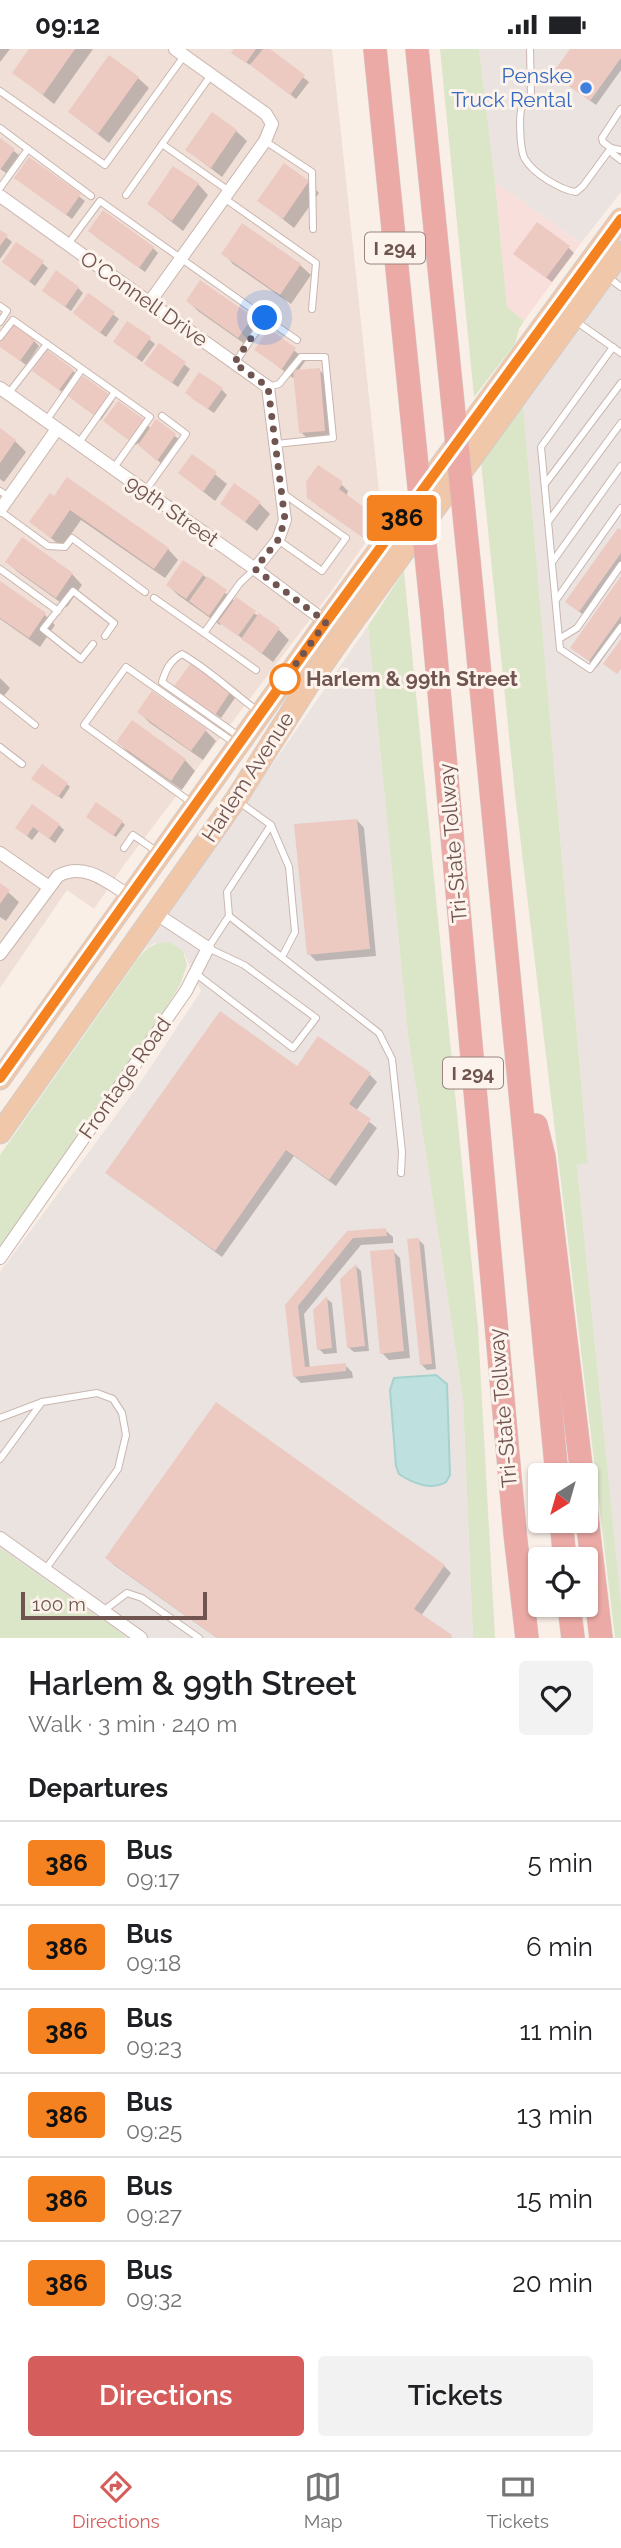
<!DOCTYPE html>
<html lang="en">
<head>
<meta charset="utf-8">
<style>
  :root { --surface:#fff; --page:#f2f2f2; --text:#202124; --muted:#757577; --line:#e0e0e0; --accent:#d55d5b }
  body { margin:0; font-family:Raleway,sans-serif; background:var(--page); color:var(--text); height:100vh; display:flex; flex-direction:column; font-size:26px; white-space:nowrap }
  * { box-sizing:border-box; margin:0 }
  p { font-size:23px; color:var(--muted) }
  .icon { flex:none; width:38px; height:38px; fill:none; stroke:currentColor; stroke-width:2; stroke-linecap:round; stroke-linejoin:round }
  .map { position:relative; height:1589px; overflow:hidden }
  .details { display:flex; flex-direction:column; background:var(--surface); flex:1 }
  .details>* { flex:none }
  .badge { padding:0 14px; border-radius:5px; font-size:24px; line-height:46px }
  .needle { width:46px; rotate:217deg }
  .tools { position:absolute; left:528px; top:1414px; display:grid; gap:14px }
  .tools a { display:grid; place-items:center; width:70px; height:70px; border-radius:7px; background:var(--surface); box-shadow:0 2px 5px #0004; font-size:35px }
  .scale { position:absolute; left:21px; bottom:18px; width:186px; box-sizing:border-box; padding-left:7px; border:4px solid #70544f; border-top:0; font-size:19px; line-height:24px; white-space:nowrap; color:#70544f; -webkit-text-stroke:5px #fdf3ed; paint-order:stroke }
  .you { position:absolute; width:35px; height:35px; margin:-18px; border:5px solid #fff; border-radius:50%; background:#1a73e8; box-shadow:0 0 0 10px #1a73e833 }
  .map>.badge { position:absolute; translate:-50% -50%; box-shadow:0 0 0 4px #fff }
  h2 { padding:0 28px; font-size:26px; line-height:63px }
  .round { display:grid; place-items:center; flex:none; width:74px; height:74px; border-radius:7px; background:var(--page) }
  .summary { display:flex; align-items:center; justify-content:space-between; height:119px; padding:0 28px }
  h1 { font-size:33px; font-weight:600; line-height:52px }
  .cta { display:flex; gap:14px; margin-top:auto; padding:14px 28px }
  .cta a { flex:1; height:80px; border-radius:7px; background:var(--accent); color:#fff; font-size:28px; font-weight:600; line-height:80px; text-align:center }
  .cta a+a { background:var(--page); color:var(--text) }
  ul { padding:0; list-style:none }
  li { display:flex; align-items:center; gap:21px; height:84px; padding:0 28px; border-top:2px solid var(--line) }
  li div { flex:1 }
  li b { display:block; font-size:26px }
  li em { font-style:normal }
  li .badge { min-width:77px; font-weight:700; text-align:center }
  .status { display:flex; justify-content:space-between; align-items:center; height:49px; padding:0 35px; background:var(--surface); direction:ltr }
  .status svg { height:19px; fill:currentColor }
  .dock { display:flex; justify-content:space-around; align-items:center; height:98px; border-top:2px solid var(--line); background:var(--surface); font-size:19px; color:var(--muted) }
  .dock a { display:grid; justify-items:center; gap:4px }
  .dock .selected { color:var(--accent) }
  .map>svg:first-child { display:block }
  .residential { fill:#f0dfd7 }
  .commercial { fill:#f9dfdc }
  .industrial { fill:#ebe3e0 }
  .green { fill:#dae6c7 }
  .water { fill:#bee1df; stroke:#a5d2cf; stroke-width:2 }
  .shadow { fill:#0003 }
  .building { fill:#eccac2 }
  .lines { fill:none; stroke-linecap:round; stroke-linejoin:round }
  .lane-casing { stroke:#cab6af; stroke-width:8 }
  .street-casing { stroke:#cab6af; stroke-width:14 }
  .primary-casing { stroke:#d4ccca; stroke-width:23 }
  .highway-casing { stroke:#d4ccca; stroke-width:24 }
  .lane { stroke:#fff; stroke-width:6 }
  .street { stroke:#fff; stroke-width:12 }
  .primary { stroke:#f0c7a8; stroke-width:21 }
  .highway { stroke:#ecaaa6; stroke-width:23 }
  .highway-bridge-casing { stroke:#d4ccca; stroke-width:24; stroke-linecap:butt }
  .highway-bridge { stroke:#ecaaa6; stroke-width:23 }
  .line-casing { stroke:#fff; stroke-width:16 }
  .line { stroke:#f58220; stroke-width:10 }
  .walk { stroke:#70544f; stroke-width:7; stroke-dasharray:0 12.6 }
  .shop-dot { fill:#3f7fe0; stroke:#fdf3ed; stroke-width:2.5 }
  .stop-dot { fill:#fff; stroke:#f58220; stroke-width:3.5 }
  .labels { text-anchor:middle; stroke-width:6; stroke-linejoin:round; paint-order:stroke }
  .shield { fill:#fdf3ed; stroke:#9a847e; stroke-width:2 }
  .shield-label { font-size:19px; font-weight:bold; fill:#70544f }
  .shop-label { font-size:21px; fill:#366cbe; stroke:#fdf3ed; text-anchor:end }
  .street-label { font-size:21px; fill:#70544f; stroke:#fdf3ed }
  .stop-label { font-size:21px; font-weight:bold; fill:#70544f; stroke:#fdf3ed; text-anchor:start }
</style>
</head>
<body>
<div class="status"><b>09:12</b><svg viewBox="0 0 49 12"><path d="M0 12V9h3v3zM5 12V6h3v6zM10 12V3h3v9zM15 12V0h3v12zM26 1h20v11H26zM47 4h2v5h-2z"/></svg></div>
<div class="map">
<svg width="621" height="1589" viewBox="0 0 621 1589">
  <rect width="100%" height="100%" fill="#faefe7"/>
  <polygon class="residential" points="0,0 332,0 382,470 330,544 124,816 94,860 67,841 0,939"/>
  <polygon class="commercial" points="495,133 581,194 524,272 507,259"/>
  <g class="industrial">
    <polygon points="479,0 621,0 621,143 581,194 495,133"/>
    <polygon points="621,219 621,1554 577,1115 588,1114 523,355"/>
    <polygon points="368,577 408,986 463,1350 473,1589 0,1589 0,1223 140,1034 201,942 183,902 154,894 145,900"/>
  </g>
  <g class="green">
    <polygon points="440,0 479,0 495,133 507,258 524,272 519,280 515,295 474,348"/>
    <polygon points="523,355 588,1114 577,1116 621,1554 621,1589 615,1589 515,745 481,413"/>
    <polygon points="404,522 478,1279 495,1589 473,1589 463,1350 408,986 368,577"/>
    <path d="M169,893l14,9 4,14 -7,20 -43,69 -137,192v-91l137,-195c10,-13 16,-17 32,-18z"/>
    <polygon points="0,1499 125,1587 123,1589 0,1589"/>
  </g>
  <path class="water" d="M436,1326l11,9 3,91 -4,7c-14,9 -34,1 -47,-8l-3,-8 -6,-76 4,-12z"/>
  <g class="shadow">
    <polygon points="0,0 10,0 0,13"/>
    <polygon points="31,0 93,0 54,55 15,24"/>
    <polygon points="236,0 267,0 309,33 296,50 251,14 250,16 237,7"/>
    <polygon points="572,0 621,0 621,21 596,56 560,30"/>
    <polygon points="138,29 149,39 109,94 70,63"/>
    <polygon points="236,82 247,92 222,128 187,101"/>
    <polygon points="0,91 19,106 6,124 0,120"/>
    <polygon points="30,111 85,152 72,170 22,134"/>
    <polygon points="308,133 319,144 294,179 260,152"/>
    <polygon points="198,135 208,146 183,182 149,155"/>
    <polygon points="0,183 12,193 0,210"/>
    <polygon points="95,187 153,199 158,204 145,223"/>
    <polygon points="569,199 574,204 552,233 521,210"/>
    <polygon points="223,204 300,216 311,226 291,255 233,215"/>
    <polygon points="4,213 42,214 48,219 35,237"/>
    <polygon points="78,239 83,244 71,262 44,242"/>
    <polygon points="88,246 119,270 106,288 80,269"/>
    <polygon points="188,252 252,269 262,280 249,298 198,262"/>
    <polygon points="270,282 306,311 298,322 319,321 330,331 335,392 312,394 301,383 296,325 293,329 257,301"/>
    <polygon points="149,290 155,295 142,313 115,293"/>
    <polygon points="34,292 39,297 26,316 0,296 0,294"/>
    <polygon points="160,296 190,320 178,338 152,320"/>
    <polygon points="73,322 78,327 65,345 40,327"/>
    <polygon points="221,340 227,346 214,364 192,349"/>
    <polygon points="109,347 114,352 101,371 75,352"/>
    <polygon points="144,372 151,380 156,373 180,391 163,416 138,394 136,396 110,377"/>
    <polygon points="0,383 15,392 26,403 4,433 0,430"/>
    <polygon points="192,407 227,435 215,452 180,424"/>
    <polygon points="340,434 348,442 346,448 382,476 370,493 317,456"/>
    <polygon points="235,437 260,455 270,465 257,482 222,455"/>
    <polygon points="50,446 168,500 178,511 165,529 81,471 62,498 31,473"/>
    <polygon points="621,483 621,516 585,567 573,558"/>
    <polygon points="7,513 72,525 82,536 67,558 18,523"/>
    <polygon points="203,526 235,552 278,580 289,591 273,613 222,574 220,576 178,546 168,536"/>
    <polygon points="621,530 621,584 597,618 572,599"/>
    <polygon points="0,534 45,566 55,576 40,598 0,570"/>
    <polygon points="0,629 10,639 0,652"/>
    <polygon points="182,642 230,644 235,649 221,669"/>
    <polygon points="139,663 206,682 216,692 203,711 150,674"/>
    <polygon points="118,693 185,711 195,722 182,741 129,704"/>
    <polygon points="37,732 67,735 70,738 62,750"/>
    <polygon points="91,771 122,773 125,776 116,788"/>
    <polygon points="357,771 364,779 376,907 316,912 309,905"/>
    <polygon points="59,776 64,781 55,794 39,782 32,791 17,779"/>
    <polygon points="0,836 19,853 6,872 0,868"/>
    <polygon points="297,1020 370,1026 377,1033 356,1062 377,1079 336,1137 294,1107 222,1208 107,1124"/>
    <polygon points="385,1181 393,1188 393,1194 361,1196 304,1265 310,1320 345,1316 352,1323 353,1329 301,1334 294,1327 286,1257 348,1184"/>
    <polygon points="419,1191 424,1196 436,1320 427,1321 421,1315"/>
    <polygon points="393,1202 400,1209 410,1309 389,1311 382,1304"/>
    <polygon points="356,1217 361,1222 369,1302 354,1303 348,1298 342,1231"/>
    <polygon points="327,1250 332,1254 337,1304 324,1305 319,1300 315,1262"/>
    <polygon points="216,1356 444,1517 451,1524 421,1567 452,1589 217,1589 114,1516 107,1509"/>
  </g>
  <g class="building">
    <polygon points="29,0 75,0 43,46 12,24"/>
    <polygon points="234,0 256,0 246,14 231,4"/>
    <polygon points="263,0 270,0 305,26 290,46 250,16"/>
    <polygon points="570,0 621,0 621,9 590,52 552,25"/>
    <polygon points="109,6 139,28 98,85 68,63"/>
    <polygon points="212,63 237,81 211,119 185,101"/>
    <polygon points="0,89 15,100 0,121"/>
    <polygon points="29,108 81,145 66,166 14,129"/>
    <polygon points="284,114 309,132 283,170 257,152"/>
    <polygon points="173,117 199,134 172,172 147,155"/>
    <polygon points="103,161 154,198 139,219 88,182"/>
    <polygon points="537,173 570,197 546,229 513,205"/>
    <polygon points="242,174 301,215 280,246 221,205"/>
    <polygon points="0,181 8,186 0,197"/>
    <polygon points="16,193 44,212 29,233 2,213"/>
    <polygon points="56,221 79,238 65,258 42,242"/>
    <polygon points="200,231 253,268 238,289 186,252"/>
    <polygon points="88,244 115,263 100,284 73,264"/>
    <polygon points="127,272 151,288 136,309 113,293"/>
    <polygon points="12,275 35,291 20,312 0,298 0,291"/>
    <polygon points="269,280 296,299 282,320 254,301"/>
    <polygon points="159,294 186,313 172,334 144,315"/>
    <polygon points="47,301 74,321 59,341 32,322"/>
    <polygon points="320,319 325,382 299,384 293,321"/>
    <polygon points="199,323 223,339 208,360 185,344"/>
    <polygon points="83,327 110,346 95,367 68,347"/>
    <polygon points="118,352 145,371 130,392 103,372"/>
    <polygon points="156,370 176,385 157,412 138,396"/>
    <polygon points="0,379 16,391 0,414"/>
    <polygon points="192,405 217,423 203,443 178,424"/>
    <polygon points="318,416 342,432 342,436 339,440 376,467 362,488 307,449 306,433"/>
    <polygon points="67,428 169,499 154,520 70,461 51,489 29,473 50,444 54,447"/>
    <polygon points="234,434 261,453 245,473 220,455"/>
    <polygon points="618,479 621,481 621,504 579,563 565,553"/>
    <polygon points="22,488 73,524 56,549 5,513"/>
    <polygon points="183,511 204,525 186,550 166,536"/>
    <polygon points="207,527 227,541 209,567 189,552"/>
    <polygon points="621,527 621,567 589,612 570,599"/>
    <polygon points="0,532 46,564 29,589 0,569"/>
    <polygon points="236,548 256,562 238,587 218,573"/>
    <polygon points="259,564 280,579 262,604 241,590"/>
    <polygon points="621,590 621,620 617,625 603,615"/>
    <polygon points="191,614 231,642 215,666 174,637"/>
    <polygon points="152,642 207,680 191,702 137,663"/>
    <polygon points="132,671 186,710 171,732 116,693"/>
    <polygon points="42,715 68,734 58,748 31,730"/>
    <polygon points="96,753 123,772 113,787 86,768"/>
    <polygon points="32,755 60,775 49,790 33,778 27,787 15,779"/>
    <polygon points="357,770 370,900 307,906 294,775"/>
    <polygon points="0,834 10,841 0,855"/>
    <polygon points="220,962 297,1017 318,987 371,1024 349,1055 371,1070 329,1131 286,1101 215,1202 105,1124"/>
    <polygon points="386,1179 387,1187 353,1189 298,1257 305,1318 346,1314 346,1322 293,1328 285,1256 347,1182"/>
    <polygon points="419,1189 432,1315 420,1316 407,1190"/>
    <polygon points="394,1200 404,1302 380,1305 370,1202"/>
    <polygon points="356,1215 365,1297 347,1299 340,1230"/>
    <polygon points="327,1247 332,1299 317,1301 313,1261"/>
    <polygon points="216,1353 445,1516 414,1560 452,1586 450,1589 217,1589 105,1509"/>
  </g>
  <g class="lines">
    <g class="lane-casing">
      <g id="lane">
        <path d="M530,0l1,47c-3,2 -6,5 -8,8 -5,8 -3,47 2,55 8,14 35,31 51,33l7,-6 28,-38 -8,-6 -1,-4 19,-29"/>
        <polyline points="0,42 105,116 184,7"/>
        <polyline points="0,79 28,100"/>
        <polyline points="265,92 312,123 313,180"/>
        <polyline points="162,95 229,142"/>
        <polyline points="621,101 611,99 613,105 621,111"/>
        <polyline points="0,139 28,100 91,147"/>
        <polyline points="126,146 211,26"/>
        <polyline points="224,149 316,214 312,260"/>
        <polyline points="68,195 100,152 265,269 235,314"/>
        <polyline points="609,229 621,238"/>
        <polyline points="0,257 7,262 0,273"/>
        <polyline points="265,269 297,291"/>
        <polyline points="577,273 621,304"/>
        <polyline points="0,288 13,271 47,295 8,345"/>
        <polyline points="47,295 150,368 113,420"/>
        <polyline points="613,298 541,398 560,600 590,620 621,578"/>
        <polyline points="268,338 279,335 301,308 325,308 333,389 276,395"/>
        <polyline points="46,372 82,320"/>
        <polyline points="78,395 115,343"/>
        <polyline points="545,435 621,334"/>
        <polyline points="146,441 186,385 162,367"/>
        <polyline points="0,442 9,448"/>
        <polyline points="0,462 48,497 65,498 72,489 145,543"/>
        <polyline points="548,473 621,374"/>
        <polyline points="278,491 322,522 346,489 284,445"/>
        <polyline points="553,512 621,417"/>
        <polyline points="0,520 58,562"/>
        <polyline points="255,520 240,534 204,584 256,621"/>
        <polyline points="154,549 204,584"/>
        <polyline points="556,551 621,459"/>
        <polyline points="559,590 577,579 621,516"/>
        <polyline points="93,595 81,610 43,580 73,542 114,574 105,587"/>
        <polyline points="0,648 35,676"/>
        <path d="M240,688l-78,-55c4,-13 8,-21 20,-28 28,16 51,39 77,58"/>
        <polyline points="0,698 22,715"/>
        <polyline points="238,752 271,776 289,818 295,883 282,908"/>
        <polyline points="192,754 84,676 126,618 236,695"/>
        <polyline points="124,799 133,786 156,802"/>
        <polyline points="229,867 227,843 271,776"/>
        <polyline points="195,924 293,999 316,969 244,916 208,899 229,867 379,984 392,1010 402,1103 401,1124"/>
        <polyline points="0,1369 42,1353 97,1344 113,1350 122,1364 126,1386 118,1420 45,1521"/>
        <polyline points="0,1410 42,1353"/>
        <polyline points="103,1562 127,1544 142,1549 199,1589"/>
      </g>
    </g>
    <g class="street-casing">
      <g id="street">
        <polyline points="0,147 268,338 285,471 278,491 255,520"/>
        <polyline points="149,254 265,92 272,75 266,65 175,0"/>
        <polyline points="0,339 255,520 326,573"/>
        <polyline points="0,461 57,380"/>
        <polyline points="0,804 49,838"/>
        <path d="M0,905l58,-78c27,-15 51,7 73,21"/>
        <polyline points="0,1209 186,942 208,899 155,864"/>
        <polyline points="0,1489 141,1589"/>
      </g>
    </g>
    <g class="primary-casing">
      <g id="primary">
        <polyline points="0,1030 326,573 621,170"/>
        <polyline points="0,1084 236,750 307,638 344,585 621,203"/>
      </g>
    </g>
    <g class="highway-casing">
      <g id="highway">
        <polyline points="375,0 415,398"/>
        <polyline points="417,0 452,346"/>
        <polyline points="469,513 557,1426"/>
        <polyline points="432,564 515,1484 527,1589"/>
        <polyline points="536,1076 544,1108 582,1426"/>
        <polyline points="586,1460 601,1589"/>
        <polyline points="561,1472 565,1510"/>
        <polyline points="569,1556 573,1589"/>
      </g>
    </g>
    <use href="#lane" class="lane"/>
    <use href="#street" class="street"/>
    <use href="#primary" class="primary"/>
    <use href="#highway" class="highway"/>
    <g class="highway-bridge-casing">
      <g id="highway-bridge">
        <polyline points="452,346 469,513"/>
        <polyline points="415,398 432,564"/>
      </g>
    </g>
    <use href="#highway-bridge" class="highway-bridge"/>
  </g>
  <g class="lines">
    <g class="line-casing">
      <polyline id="line" points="0,1029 326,573 621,170"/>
    </g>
    <use href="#line" class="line"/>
    <polyline class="walk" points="265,269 234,314 268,338 285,471 278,491 255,520 326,573 285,630"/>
  </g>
  <circle class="shop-dot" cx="586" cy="39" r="7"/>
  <circle class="stop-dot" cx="285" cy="630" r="14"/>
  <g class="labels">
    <g class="shield">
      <rect x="365" y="183.5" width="60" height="31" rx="5"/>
      <rect x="443" y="1008.5" width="60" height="31" rx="5"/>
    </g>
    <g class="shield-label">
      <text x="395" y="206">I 294</text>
      <text x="473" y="1031">I 294</text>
    </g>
    <g class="shop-label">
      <text x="572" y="34">Penske<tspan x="572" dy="24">Truck Rental</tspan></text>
    </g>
    <g class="street-label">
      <text transform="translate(144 250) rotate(35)" y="7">O'Connell Drive</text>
      <text transform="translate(172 462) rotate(35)" y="7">99th Street</text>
      <text transform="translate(248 728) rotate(-57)" y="7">Harlem Avenue</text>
      <text transform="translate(453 794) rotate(-95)" y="7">Tri-State Tollway</text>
      <text transform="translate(125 1029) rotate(-55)" y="7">Frontage Road</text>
      <text transform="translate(503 1359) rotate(-95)" y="7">Tri-State Tollway</text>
    </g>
    <g class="stop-label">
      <text x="306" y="637">Harlem &amp; 99th Street</text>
    </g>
  </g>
</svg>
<div class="tools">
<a><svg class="needle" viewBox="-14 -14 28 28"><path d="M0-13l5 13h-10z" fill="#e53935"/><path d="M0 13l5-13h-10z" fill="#757577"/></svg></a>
<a><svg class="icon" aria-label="locate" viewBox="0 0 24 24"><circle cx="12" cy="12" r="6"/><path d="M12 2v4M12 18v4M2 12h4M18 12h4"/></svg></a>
</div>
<div class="scale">100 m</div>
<div class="you" style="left:265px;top:269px"></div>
<b class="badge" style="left:402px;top:469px;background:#f58220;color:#111">386</b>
</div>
<section class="details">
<div class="summary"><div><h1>Harlem &amp; 99th Street</h1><p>Walk · 3 min · 240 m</p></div><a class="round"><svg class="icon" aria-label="heart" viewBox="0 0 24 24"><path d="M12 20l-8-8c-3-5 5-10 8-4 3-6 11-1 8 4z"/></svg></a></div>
<h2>Departures</h2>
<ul>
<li><span class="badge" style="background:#f58220;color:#111">386</span><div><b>Bus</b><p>09:17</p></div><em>5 min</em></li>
<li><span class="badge" style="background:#f58220;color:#111">386</span><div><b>Bus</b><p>09:18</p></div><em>6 min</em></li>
<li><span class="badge" style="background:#f58220;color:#111">386</span><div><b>Bus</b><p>09:23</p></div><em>11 min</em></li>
<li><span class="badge" style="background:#f58220;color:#111">386</span><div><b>Bus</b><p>09:25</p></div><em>13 min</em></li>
<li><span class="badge" style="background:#f58220;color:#111">386</span><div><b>Bus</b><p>09:27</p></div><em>15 min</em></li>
<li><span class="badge" style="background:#f58220;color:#111">386</span><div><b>Bus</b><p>09:32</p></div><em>20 min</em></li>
</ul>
<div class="cta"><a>Directions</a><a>Tickets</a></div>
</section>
<nav class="dock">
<a class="selected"><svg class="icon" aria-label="directions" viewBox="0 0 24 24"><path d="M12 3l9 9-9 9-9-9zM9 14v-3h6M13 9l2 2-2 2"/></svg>Directions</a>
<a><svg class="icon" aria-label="map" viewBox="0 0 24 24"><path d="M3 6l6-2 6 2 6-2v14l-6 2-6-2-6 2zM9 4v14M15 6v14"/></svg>Map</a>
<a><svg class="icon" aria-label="tickets" viewBox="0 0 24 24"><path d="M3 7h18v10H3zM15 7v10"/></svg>Tickets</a>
</nav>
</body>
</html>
